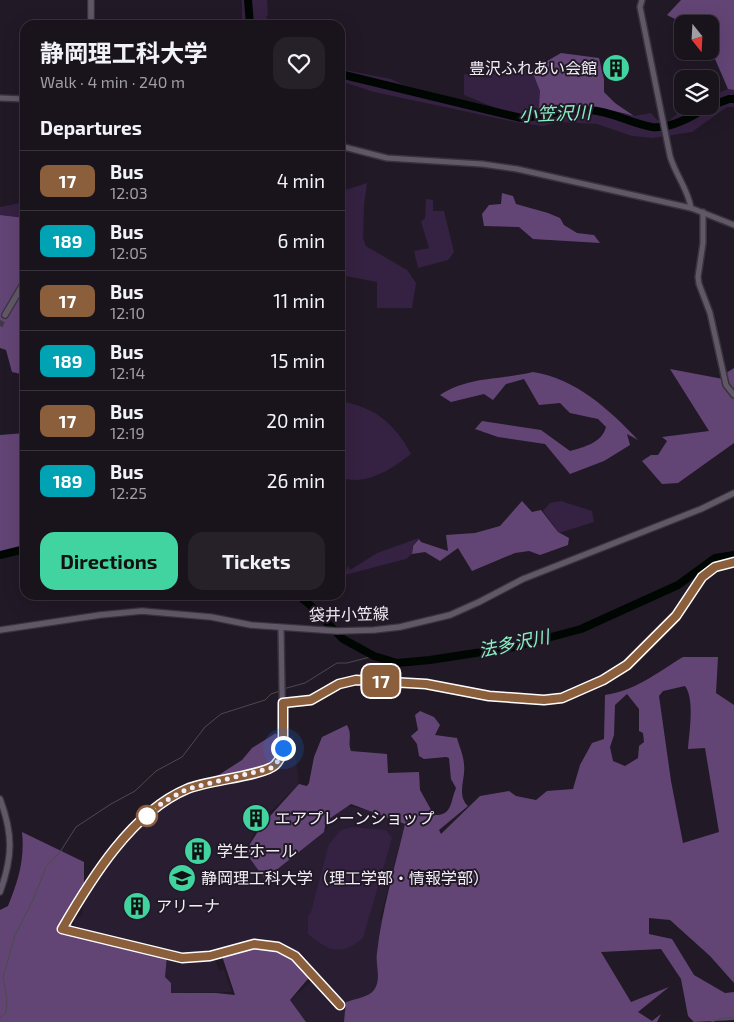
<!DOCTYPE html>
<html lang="en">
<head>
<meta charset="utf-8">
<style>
  :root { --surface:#19131c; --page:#262029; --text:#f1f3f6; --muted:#9f9ea3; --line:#37323b; --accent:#42d4a0 }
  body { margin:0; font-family:"Exo 2","Noto Sans JP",sans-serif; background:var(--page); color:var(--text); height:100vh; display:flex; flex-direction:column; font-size:19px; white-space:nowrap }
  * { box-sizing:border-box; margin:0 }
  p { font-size:16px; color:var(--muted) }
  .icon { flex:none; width:28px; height:28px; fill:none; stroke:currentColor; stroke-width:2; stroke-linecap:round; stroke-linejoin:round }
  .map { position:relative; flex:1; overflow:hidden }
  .drawer { position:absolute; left:20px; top:20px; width:325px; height:580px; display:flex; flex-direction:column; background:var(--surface); border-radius:15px; box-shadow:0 5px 20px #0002,0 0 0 1px var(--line) }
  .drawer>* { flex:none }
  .badge { padding:0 10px; border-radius:8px; font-size:18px; line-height:32px }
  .needle { width:32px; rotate:162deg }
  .controls { position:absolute; left:674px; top:15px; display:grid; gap:10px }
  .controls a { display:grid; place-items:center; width:45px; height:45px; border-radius:10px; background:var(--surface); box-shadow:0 5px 20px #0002,0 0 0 1px var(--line); font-size:25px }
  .you { position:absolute; width:25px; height:25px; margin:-12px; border:4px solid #fff; border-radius:50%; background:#1a73e8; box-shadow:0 0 0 8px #1a73e833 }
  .map>.badge { position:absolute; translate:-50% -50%; box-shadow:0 0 0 2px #fff }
  h2 { padding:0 20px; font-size:19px; line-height:45px }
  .round { display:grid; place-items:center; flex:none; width:52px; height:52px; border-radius:15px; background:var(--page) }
  .overview { display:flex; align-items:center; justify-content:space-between; height:85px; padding:0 20px }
  h1 { font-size:24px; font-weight:700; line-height:38px }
  .primary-button { display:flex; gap:10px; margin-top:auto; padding:10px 20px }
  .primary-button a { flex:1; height:58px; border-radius:15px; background:var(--accent); color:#111; font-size:20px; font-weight:700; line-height:58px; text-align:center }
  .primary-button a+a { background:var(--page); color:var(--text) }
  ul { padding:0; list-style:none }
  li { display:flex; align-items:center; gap:15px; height:60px; padding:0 20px; border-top:1px solid var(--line) }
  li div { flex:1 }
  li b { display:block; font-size:19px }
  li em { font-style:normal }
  li .badge { min-width:55px; font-weight:700; text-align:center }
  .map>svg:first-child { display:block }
  .built { fill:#291e31 }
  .green { fill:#352141 }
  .forest { fill:#634575; fill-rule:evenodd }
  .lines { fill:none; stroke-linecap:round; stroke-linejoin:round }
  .stream { stroke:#494c4c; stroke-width:1 }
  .river { stroke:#000703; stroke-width:8 }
  .secondary-tunnel { stroke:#403945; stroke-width:5.5; stroke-dasharray:5.5 3; stroke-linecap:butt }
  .tertiary-casing { stroke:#38333d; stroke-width:8 }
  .secondary-casing { stroke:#38333d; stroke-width:8 }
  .tertiary { stroke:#615867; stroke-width:5 }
  .secondary { stroke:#615867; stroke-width:5.5 }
  .line-casing { stroke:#fff; stroke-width:11 }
  .line { stroke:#8b5e3c; stroke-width:8 }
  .walk { stroke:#f2edf6; stroke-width:5; stroke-dasharray:0 9 }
  .stop-dot { fill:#fff; stroke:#8b5e3c; stroke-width:2.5 }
  .labels { text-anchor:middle; stroke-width:4; stroke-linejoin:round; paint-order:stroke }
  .poi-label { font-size:16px; fill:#f2edf6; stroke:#211926; text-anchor:start }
  .street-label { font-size:16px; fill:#f2edf6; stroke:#211926 }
  .water-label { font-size:18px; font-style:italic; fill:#8af0c5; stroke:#211926 }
</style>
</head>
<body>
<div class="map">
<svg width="734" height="1022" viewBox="0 0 734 1022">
  <rect width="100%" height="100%" fill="#211926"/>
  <polygon class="built" points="293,735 299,784 260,822 245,852 265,878 327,829 325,821 348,806 402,817 405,824 380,919 406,927 425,952 369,995 365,996 344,1022 306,1022 290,1000 318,976 294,951 283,945 255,940 212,952 219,971 224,970 232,992 171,993 165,977 165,951 77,929 73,920 82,915 83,901 105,868 125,843 165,806 190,793 267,776 279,767 284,761 288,738"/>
  <g class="green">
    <polygon points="242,0 267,0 268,15 266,17 270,25 244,25 242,21"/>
    <path d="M535,68l-1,8 6,15v17l40,-3 54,11 17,-3 6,7 12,1c16,-14 21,-15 41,-15v-10l18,-7 6,1v17h-7l-35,25 -39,6 -21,-2 -35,-12 -40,-2 -14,4 -23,-3 -146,-31 -34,-11v-12l51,10 13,6 94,24 -34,-14v-21l15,2z"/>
    <polygon points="367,183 364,205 363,238 366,246 407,270 416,283 412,308 377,308 377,282 340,275 340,188 345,190"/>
    <polygon points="426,199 433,200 433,211 444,211 454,252 448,260 418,268 414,251 429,248 421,222 425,218"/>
    <polygon points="25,202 25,218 0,215 0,207"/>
    <path d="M340,401c35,6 54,22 71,53 -19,15 -46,33 -71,23z"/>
    <polygon points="561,501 592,511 594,522 559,533 543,511 550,503"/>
    <polygon points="419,538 412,547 412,554 406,559 345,575 348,565 350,570 377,553"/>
    <path d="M352,827l34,3 6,8 -29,100c-23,19 -34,13 -55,-4v-17l3,-5 18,-68 12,-14z"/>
  </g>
  <g class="forest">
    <polygon points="681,0 734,0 734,90 728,89 715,59 703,51 710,51 710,24 685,24 667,15"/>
    <path d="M561,53l38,5 5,21v13l11,11 19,13c-31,-9 -62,-12 -95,-8l1,-17 -6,-15 1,-8z"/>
    <polygon points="502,193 513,196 516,204 548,213 560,218 564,225 577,233 594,235 600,243 533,239 519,227 484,226 482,214 489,205 501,204"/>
    <polygon points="0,215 25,218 25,372 21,374 12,372 6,350 0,348"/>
    <polygon points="734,368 734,443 678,483 662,484 642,461 651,455 658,455 667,441 662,437 709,431 670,369 723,379 723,375"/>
    <path d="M533,372c42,6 77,38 105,68l-11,-6 3,11 -26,16 -34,13 -25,-30 -47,-7 -23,-8 7,-8 59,9 29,21c14,-4 32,-8 36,-24l-8,-8 -28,-6 -10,-10 -21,2 -15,-26 -18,5 -13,16 -9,-6 -33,8 -11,-7c28,-19 61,-15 93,-23z"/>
    <polygon points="25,433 25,551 0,555 0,435"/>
    <polygon points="522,501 532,512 541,510 558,532 569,538 568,545 540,555 529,551 515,553 472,571 458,548 440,561 425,552 412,554 413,546 419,539 421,542 448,551 446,535 475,533 500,526"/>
    <path d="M683,657h35l-2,36 18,12v278l-24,-27 -40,-36 -21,-2v16l23,5 22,36 31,18 9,-1v28l-40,2 -6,-6 -7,-37 -20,-30 -60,3 30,50 38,-15 -31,25 14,9 9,-7 -4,8h-313l2,-20c9,-3 23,-5 28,-12 8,-10 1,-27 3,-37 5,-44 18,-86 28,-129l-54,-20 -25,17 -2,11 -59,47 -20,-27 17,-27 37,-41 8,2 2,-3 5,-26 8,-20 25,-12c6,11 0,16 4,26l36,3 1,19 31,-1 1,18 14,25c18,1 16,-12 22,-27l-5,-9 -2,-21 -3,-1 -22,2 -5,-3 -2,-12 -6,-8 7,-6 -3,-15 5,-4 14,6 6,8 -5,10 22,3c2,8 7,18 7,27 2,13 -8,30 4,41l-29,24 2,4 39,-38 29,-5 7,5 20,4 11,-9 26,-2 7,-24 12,-22 12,-4 1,-44c30,-4 53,-23 78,-38zM685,686c10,13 4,47 3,63l17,-1 14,84 -36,11 -12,-62 -12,-85 4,-5zM627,694l12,15v22l4,2 1,9 -5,4 -1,12 -13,8 -12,-5 -3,-14 4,-12 1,-30z"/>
    <path d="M276,733c6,11 2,23 -6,32l-56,13 28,-18 10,-12z"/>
    <path d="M22,832l62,30v29l-14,29 2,7 16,13h17l62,15 -2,22 6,6v10h45l19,2 -14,-42 33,-9 30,5 28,25 -22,26 16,22h-306v-112l8,-4c10,-24 17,-47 14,-74z"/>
  </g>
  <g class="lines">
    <g class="stream">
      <polyline points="283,689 305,683 337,663 347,663 374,656"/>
      <polyline points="0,1018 6,1013 7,1000 3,977 15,935 33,900 46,867 60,852 76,827 111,804 135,791 156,771 182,757 205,727 221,714 265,700 271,694 280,691"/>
      <polyline points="711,1022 724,1018 734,1018"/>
    </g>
    <g class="river">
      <polyline points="248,0 250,25"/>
      <path d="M340,74l181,44c23,-1 44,-10 68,-8 22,1 41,13 63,17 19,2 41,-11 57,-21"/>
      <polyline points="710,106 729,99 734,99"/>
      <polyline points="0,555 25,549"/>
      <polyline points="298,595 310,605 343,639 374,656 397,663 430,660 514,647 581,629 678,585 715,558 734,555"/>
    </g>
    <polyline class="secondary-tunnel" points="0,326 5,315"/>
    <g class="tertiary-casing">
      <g id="tertiary">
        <path d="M642,0l-2,7 30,149c5,18 18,33 21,52"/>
        <polyline points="0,98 25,99"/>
        <polyline points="340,146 387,158 482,164 517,169 691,208 734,225"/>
        <polyline points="703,212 703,243 698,277 699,284 710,313 726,385 734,395"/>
        <path d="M281,628l2,120c-1,6 -3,12 -8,17 -12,11 -67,15 -88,24 -55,22 -97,90 -125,140l120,29 28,-2 44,-12 24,3 17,9 45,49"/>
        <polyline points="283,703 311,700 339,684 356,680 426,684 482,695 544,700 562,698 603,680 627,665 677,616 702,577 715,567 734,562"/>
      </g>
    </g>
    <g class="secondary-casing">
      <g id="secondary">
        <polyline points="91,0 91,25"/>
        <polyline points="5,315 25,281"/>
        <polyline points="0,630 100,615 142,611 211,617 251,625 337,631 374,630 400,627 450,615 479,602 523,579 701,509 734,493"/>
        <path d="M0,799c13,35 13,57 0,93"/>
      </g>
    </g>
    <use href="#tertiary" class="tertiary"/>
    <use href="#secondary" class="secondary"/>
  </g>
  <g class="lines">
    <g class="line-casing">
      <path id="line" d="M340,1005l-45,-49 -17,-9 -24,-3 -44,12 -28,2 -120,-29c29,-50 70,-117 125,-140 21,-9 76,-13 88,-24 5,-5 7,-11 8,-17v-45l28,-3 28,-16 17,-4 70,4 63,12 55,4 18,-2 41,-18 24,-15 49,-49 26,-39 13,-10 19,-5"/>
    </g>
    <use href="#line" class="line"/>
    <polyline class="walk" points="147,816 162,803 187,789 271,768 279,760 283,748"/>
  </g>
  <defs>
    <g id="building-disc" transform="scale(1.4375)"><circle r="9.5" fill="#42d4a0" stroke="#211926"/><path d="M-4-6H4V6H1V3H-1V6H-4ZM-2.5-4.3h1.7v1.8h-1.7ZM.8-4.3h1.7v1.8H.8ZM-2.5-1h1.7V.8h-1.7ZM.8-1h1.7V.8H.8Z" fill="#111"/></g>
    <g id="university-disc" transform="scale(1.4375)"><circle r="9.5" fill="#42d4a0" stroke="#211926"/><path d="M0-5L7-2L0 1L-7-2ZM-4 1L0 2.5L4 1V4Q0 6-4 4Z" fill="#111"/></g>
  </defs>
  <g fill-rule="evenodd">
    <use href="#building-disc" x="616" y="68"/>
    <use href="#building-disc" x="256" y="818"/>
    <use href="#building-disc" x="198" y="851"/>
    <use href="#university-disc" x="182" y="878"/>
    <use href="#building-disc" x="137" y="906"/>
  </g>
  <circle class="stop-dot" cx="147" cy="816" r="10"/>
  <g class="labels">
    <g class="poi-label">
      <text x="597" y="74" text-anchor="end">豊沢ふれあい会館</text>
      <text x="275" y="824">エアプレーンショップ</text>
      <text x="217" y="857">学生ホール</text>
      <text x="201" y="884">静岡理工科大学（理工学部・情報学部）</text>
      <text x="156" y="912">アリーナ</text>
    </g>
    <g class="street-label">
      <text transform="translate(349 614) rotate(-1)" y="6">袋井小笠線</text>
    </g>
    <g class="water-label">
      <text transform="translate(555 114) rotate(-2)" y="6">小笠沢川</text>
      <text transform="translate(514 644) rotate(-12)" y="6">法多沢川</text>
    </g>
  </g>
</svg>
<div class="controls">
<a><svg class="needle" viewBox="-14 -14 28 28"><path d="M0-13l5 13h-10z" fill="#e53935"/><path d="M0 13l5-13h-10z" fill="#9f9ea3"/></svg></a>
<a><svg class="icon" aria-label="layers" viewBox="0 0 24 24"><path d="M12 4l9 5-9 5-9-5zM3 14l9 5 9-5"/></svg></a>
</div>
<div class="you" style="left:283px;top:748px"></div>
<b class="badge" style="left:381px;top:681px;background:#8b5e3c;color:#fff">17</b>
<section class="drawer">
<div class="overview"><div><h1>静岡理工科大学</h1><p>Walk · 4 min · 240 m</p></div><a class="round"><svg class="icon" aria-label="heart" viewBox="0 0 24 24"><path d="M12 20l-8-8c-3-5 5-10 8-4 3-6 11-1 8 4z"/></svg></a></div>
<h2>Departures</h2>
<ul>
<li><span class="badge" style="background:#8b5e3c;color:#fff">17</span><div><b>Bus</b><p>12:03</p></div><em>4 min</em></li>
<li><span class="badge" style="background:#00a3b4;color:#fff">189</span><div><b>Bus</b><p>12:05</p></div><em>6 min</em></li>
<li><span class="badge" style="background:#8b5e3c;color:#fff">17</span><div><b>Bus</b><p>12:10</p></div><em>11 min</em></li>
<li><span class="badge" style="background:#00a3b4;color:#fff">189</span><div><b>Bus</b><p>12:14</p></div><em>15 min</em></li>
<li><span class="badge" style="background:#8b5e3c;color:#fff">17</span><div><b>Bus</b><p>12:19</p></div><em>20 min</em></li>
<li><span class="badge" style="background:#00a3b4;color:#fff">189</span><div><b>Bus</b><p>12:25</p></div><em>26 min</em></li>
</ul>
<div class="primary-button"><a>Directions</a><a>Tickets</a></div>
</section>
</div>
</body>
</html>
